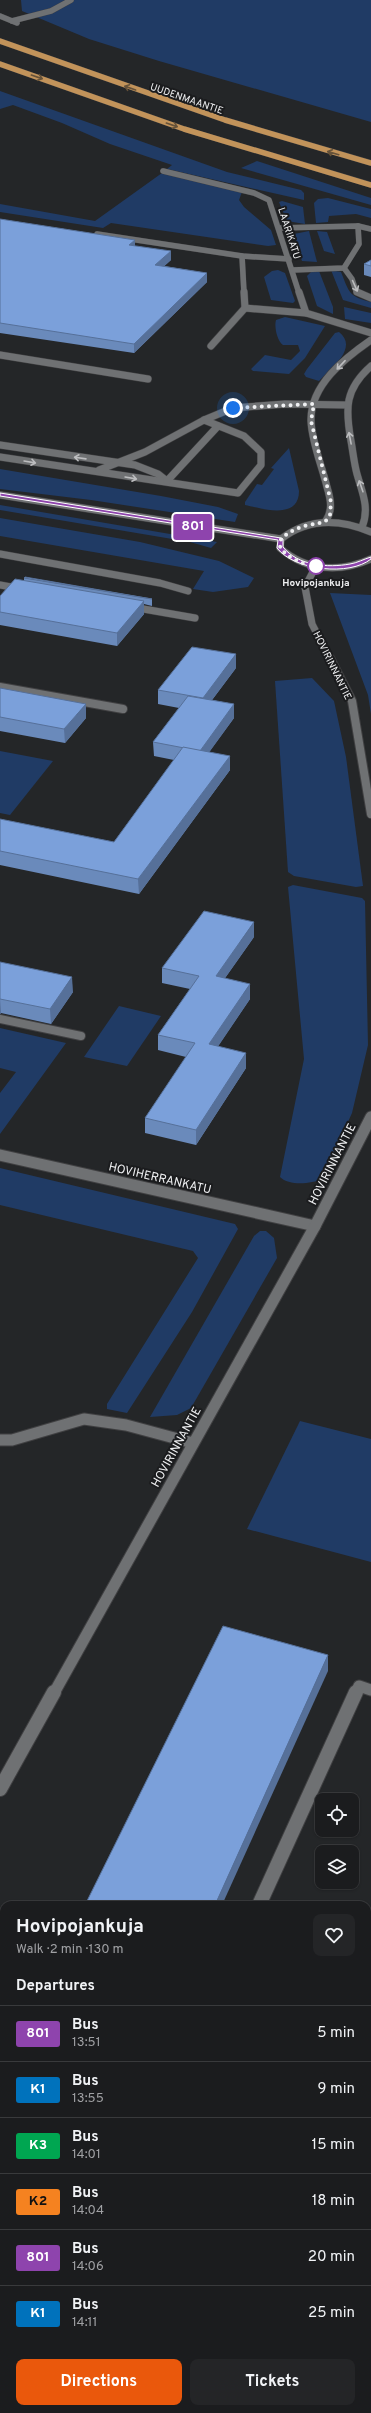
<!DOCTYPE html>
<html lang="en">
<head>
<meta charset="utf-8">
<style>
  :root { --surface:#1b1c1e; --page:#242527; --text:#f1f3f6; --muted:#a0a1a4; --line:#393a3c; --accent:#ea580c }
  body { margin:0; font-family:Overpass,sans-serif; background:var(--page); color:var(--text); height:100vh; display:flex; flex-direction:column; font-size:15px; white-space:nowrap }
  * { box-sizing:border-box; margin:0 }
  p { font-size:13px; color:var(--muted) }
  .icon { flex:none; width:22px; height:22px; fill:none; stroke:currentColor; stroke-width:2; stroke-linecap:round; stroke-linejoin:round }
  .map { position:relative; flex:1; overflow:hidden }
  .details { position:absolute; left:0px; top:1901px; width:371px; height:512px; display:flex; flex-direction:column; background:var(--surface); border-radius:12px 12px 0 0; box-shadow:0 1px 3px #0004,0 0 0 1px var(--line) }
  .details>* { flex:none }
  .badge { padding:0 8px; border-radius:3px; font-size:14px; line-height:26px }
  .buttons { position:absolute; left:315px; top:1793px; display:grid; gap:8px }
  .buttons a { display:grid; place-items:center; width:44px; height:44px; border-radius:8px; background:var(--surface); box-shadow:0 1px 3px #0004,0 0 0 1px var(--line); font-size:20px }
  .you { position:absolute; width:20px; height:20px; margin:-10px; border:3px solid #fff; border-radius:50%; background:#1a73e8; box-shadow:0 0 0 6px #1a73e833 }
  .map>.badge { position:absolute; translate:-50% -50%; box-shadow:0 0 0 2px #fff }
  h2 { padding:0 16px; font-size:15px; line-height:36px }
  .round { display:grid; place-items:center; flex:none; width:42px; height:42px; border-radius:8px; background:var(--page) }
  .headline { display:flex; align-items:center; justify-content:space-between; height:68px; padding:0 16px }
  h1 { font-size:19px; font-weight:700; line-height:30px }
  .action { display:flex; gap:8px; margin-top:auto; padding:8px 16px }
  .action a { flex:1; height:46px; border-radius:8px; background:var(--accent); color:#fff; font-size:16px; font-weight:700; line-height:46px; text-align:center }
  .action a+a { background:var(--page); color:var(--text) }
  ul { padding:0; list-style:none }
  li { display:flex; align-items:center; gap:12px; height:56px; padding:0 16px; border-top:1px solid var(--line) }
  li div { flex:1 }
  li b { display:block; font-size:15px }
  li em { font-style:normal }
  li .badge { min-width:44px; font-weight:700; text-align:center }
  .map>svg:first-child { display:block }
  .green { fill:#203b65 }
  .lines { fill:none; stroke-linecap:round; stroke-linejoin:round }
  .minor-far4-casing { stroke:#404042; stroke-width:6 }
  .minor-far3-casing { stroke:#404042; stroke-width:8 }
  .minor-far2-casing { stroke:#404042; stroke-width:10 }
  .minor-far1-casing { stroke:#404042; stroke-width:13 }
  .minor-casing { stroke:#404042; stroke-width:16 }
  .major-casing { stroke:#404042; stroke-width:6 }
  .minor-far4 { stroke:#6f7173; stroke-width:5.5 }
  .minor-far3 { stroke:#6f7173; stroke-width:7 }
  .minor-far2 { stroke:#6f7173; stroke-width:8 }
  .minor-far1 { stroke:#6f7173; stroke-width:11 }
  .minor { stroke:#6f7173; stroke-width:14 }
  .major { stroke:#c2935a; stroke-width:5.5 }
  .wall { fill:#6a8abb }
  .shaded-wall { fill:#567099 }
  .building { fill:#7ba0da; stroke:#567099 }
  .oneway { stroke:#665239 }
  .oneway2 { stroke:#bcbdbf }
  .line { fill:#8e44ad; stroke:#fff }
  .walk { stroke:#eff0f2; stroke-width:4; stroke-dasharray:0 7.2 }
  .stop-dot { fill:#fff; stroke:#8e44ad; stroke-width:2 }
  .labels { text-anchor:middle; stroke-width:4; stroke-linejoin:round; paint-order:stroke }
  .far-street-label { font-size:10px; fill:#eff0f2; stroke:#1b1c1e }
  .far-stop-label { font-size:10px; font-weight:bold; fill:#eff0f2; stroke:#1b1c1e }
  .street-label { font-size:12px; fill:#eff0f2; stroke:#1b1c1e }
</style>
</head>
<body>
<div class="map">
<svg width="371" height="2413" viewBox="0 0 371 2413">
  <rect width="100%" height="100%" fill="#242628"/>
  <g class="green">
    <polygon points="21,0 371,0 371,122 159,61 89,39 22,11"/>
    <polygon points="0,91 227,172 301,190 304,193 304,200 167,169 172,165 110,144 62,123 13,105 0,109"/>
    <polygon points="257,161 371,198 371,205 241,168"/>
    <polygon points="162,173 242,192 239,200 244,207 271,230 276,245 268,246 111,223 103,228 0,212 0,204 95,221"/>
    <polygon points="328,198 371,209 371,218 356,214 329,216 328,222 316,223 314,203 318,199"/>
    <polygon points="282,201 303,207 305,224 287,221 279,202"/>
    <polygon points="309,231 317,262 302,261 294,234"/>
    <polygon points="317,231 327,232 335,254 324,251"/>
    <polygon points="278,270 285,273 295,301 293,303 271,300 264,277 272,271"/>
    <path d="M331,270l10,2c8,20 8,25 30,30v6l-28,-8z"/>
    <polygon points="312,271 319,271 333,307 333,314 317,306 307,276"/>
    <polygon points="344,307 371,313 371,323 345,319"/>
    <path d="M285,317l40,9 -20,32 -16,16 -36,-3 -2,-2 14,-14 26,5 9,-9 -2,-6h-15c-6,-4 -9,-19 -7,-25z"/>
    <path d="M339,332c20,16 -8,36 -20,49l-13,-4 -2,-3 3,-5 28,-36z"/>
    <path d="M289,448l10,43c0,29 -36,18 -54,14v-3l12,-18 5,1 12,-16 -3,-1z"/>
    <polygon points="0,469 161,496 218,507 238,514 235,522 91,500 0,489"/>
    <polygon points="0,505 217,542 211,548 190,542 0,510"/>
    <polygon points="0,518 140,542 219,561 254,578 248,587 213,592 193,589 204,571 0,536"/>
    <polygon points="330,593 371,595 371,714 368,695"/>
    <polygon points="312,678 334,701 346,757 363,886 356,887 294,876 288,872 275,681"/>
    <polygon points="0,751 53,761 10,815 0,813"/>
    <path d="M293,885l69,13 3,3 3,144 -16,68 -30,66c-11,5 -33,7 -42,-2l24,-118 -16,-172z"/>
    <polygon points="119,1006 161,1016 127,1066 84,1057"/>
    <polygon points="0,1028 66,1043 0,1134 0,1093 16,1072 0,1068"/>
    <polygon points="0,1168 235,1224 238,1229 192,1312 127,1413 107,1409 107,1404 198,1258 193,1251 0,1205"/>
    <polygon points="260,1231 266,1231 274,1238 277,1258 191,1408 177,1415 150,1417 254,1236"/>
    <polygon points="300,1421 371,1439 371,1562 247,1529"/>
  </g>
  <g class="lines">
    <g class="minor-far4-casing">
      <g id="minor-far4">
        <polyline points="0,16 17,23"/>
        <polyline points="12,21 51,11 71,0"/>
        <polyline points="163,171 254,193 269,200 299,293"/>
        <polyline points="358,226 371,229"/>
        <polyline points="279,228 358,226 359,244 344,268 293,270"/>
        <polyline points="97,234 242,256 289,259"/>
        <polyline points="242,256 244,293"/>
        <polyline points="344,268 352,279 356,291 360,293"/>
      </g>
    </g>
    <g class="minor-far3-casing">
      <g id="minor-far3">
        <polyline points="299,292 306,313 371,333"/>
        <polyline points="357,292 371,298"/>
        <polyline points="245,308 306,313"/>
        <polyline points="211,346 245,308 244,292"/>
        <polyline points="0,355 148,379"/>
        <polyline points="0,445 135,465 158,474 167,481"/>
        <polyline points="0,457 238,493 261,465 261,452 244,436 204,420"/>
        <polyline points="99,470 145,452 204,420 233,408 285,404 346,405"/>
        <polyline points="167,481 218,426"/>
        <polyline points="0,495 281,539"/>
        <path d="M325,522c8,-11 6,-22 2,-35 -5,-21 -15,-44 -16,-66 -1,-36 34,-63 60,-81"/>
        <path d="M362,527c8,-19 0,-35 -5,-53 -3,-11 -4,-22 -6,-33 -6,-33 -6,-52 20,-75"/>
        <path d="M371,532c-31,-13 -63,-14 -90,7l-1,9c26,23 60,25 91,11"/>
        <polyline points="0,554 160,583 188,591"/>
        <polyline points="316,566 305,587 312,624 330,659"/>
        <polyline points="0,585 22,589"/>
        <polyline points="132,607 195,618"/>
      </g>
    </g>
    <g class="minor-far2-casing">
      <g id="minor-far2">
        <polyline points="330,658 352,701 371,814"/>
        <polyline points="0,687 123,709"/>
        <polyline points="0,1019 81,1036"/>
        <polyline points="370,1118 371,1116"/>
      </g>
    </g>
    <g class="minor-far1-casing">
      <g id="minor-far1">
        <polyline points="0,1155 315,1226"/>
        <polyline points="0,1440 12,1440 84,1419 126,1425 193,1443"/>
        <polyline points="54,1693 315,1226 371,1117"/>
        <polyline points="356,1693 359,1686 371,1690"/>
      </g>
    </g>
    <g class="minor-casing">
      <g id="minor">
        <polyline points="0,1789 54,1692"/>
        <polyline points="259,1905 356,1692"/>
        <polyline points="367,2026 371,2017"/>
        <polyline points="0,2245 4,2246"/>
        <polyline points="367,2369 371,2371"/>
        <polyline points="75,2413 77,2409"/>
      </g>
    </g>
    <g class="major-casing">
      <g id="major">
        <polyline points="0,41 225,120 371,163"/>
        <polyline points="0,64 184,129 371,185"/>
      </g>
    </g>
    <use href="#minor-far4" class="minor-far4"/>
    <use href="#minor-far3" class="minor-far3"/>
    <use href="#minor-far2" class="minor-far2"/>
    <use href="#minor-far1" class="minor-far1"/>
    <use href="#minor" class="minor"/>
    <use href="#major" class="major"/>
  </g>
  <g class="wall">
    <polygon points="0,219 135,240 135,246 171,251 171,260 164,266 207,273 207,282 134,353 0,333"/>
    <polygon points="371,260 371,277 364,275 364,264"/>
    <polygon points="24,578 152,599 152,606 144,604 144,614 117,646 0,625 0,596 24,581"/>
    <polygon points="236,668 212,700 234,704 234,718 209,752 230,756 230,770 139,894 0,865 0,819 114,842 174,760 154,756 153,742 179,708 158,704 158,690"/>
    <polygon points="0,688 86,718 65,743 0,731"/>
    <polygon points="254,937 225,978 250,999 218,1046 246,1068 196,1145 145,1133 145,1118 186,1057 158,1050 158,1035 190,989 162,983 162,968"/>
    <polygon points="0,962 73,992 51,1024 1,1013 0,1014"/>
    <polygon points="371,2068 371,2236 367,2235 367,2079"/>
    <polygon points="4,2095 4,2113 3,2097"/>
  </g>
  <g class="shaded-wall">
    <polygon points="135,240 135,249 129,245"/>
    <polygon points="171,251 171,260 156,274 155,265"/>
    <polygon points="207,273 207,282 134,353 134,344"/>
    <polygon points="144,601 144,614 117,646 117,633"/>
    <polygon points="236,654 236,668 203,712 203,698"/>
    <polygon points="86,704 86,718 65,743 64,729"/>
    <polygon points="234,704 234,718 200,765 200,751"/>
    <polygon points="230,756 230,770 139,894 138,879"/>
    <polygon points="254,922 254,937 216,991 216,976"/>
    <polygon points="72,977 73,992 51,1024 50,1009"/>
    <polygon points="250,984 250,999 209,1060 209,1044"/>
    <polygon points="0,999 0,998 1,1013 0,1014"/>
    <polygon points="246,1053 246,1068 196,1145 196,1130"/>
    <polygon points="328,1655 328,1671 222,1905 215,1905"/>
  </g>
  <g class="building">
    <polygon points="0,219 135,240 129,245 171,251 155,265 207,273 134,344 0,323"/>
    <polygon points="371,260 371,266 364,264"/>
    <polygon points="25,577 152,599 24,578"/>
    <polygon points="15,579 144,601 117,633 0,612 0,596"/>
    <polygon points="192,647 236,654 203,698 158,690"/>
    <polygon points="0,688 86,704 64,729 0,717"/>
    <polygon points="188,696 234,704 200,751 153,742"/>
    <polygon points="183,747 230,756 138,879 0,851 0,819 114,842"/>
    <polygon points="204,911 254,922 216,976 250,984 209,1044 246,1053 196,1130 145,1118 195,1043 158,1035 199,976 162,968"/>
    <polygon points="0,962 72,977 50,1009 0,999"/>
    <polygon points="223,1626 328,1655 215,1905 85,1905"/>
    <polygon points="371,2068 371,2080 367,2078"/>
    <polygon points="367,2095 369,2096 371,2096 371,2220 367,2218"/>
  </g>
  <defs><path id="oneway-shaft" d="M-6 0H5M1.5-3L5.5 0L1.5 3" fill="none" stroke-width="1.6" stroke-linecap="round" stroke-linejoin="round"/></defs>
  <g class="oneway">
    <use href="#oneway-shaft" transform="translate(37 77) rotate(19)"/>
    <use href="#oneway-shaft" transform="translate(130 88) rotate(-161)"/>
    <use href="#oneway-shaft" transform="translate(172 125) rotate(19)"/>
    <use href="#oneway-shaft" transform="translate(333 153) rotate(-164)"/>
  </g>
  <g class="oneway2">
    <use href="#oneway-shaft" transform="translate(355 286) rotate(66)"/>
    <use href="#oneway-shaft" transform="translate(341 365) rotate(133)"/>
    <use href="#oneway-shaft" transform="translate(350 438) rotate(-101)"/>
    <use href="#oneway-shaft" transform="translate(80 458) rotate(-172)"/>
    <use href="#oneway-shaft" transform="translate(30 462) rotate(10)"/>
    <use href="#oneway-shaft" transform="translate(131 478) rotate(10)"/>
    <use href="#oneway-shaft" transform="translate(361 486) rotate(-109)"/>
  </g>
  <path class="line" d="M0,493l281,45 2,1v8c15,19 45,21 67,17 7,-1 14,-5 21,-7v2c-21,17 -76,12 -94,-11l1,-8 -278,-44z"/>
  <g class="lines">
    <path class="walk" d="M233,408l81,-4 -3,17 20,81 -1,13 -5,7c-18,3 -31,5 -44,17l-1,9c10,11 22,16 36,18"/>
  </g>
  <circle class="stop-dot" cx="316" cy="566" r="8"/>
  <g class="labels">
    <g class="far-street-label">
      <text transform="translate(187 98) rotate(19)" y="4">UUDENMAANTIE</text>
      <text transform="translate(290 233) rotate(72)" y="4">LAARIKATU</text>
      <text transform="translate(333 665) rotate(64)" y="4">HOVIRINNANTIE</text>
    </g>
    <g class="far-stop-label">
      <text x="316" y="586">Hovipojankuja</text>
    </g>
    <g class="street-label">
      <text transform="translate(332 1164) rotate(-63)" y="4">HOVIRINNANTIE</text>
      <text transform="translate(160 1178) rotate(13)" y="4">HOVIHERRANKATU</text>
      <text transform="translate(176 1447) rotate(-61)" y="4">HOVIRINNANTIE</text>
    </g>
  </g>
</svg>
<div class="buttons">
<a><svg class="icon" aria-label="locate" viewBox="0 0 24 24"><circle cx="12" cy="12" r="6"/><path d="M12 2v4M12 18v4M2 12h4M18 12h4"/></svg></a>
<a><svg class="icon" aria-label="layers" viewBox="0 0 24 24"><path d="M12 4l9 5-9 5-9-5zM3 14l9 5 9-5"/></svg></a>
</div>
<div class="you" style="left:233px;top:408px"></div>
<b class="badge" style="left:193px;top:527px;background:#8e44ad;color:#fff">801</b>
<section class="details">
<div class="headline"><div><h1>Hovipojankuja</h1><p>Walk · 2 min · 130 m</p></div><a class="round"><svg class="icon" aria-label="heart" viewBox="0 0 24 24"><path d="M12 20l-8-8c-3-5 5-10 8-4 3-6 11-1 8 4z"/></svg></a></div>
<h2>Departures</h2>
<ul>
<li><span class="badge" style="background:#8e44ad;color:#fff">801</span><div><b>Bus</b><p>13:51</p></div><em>5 min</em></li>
<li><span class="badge" style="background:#0072bc;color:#fff">K1</span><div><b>Bus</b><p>13:55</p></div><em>9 min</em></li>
<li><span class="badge" style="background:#00a651;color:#fff">K3</span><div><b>Bus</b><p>14:01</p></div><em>15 min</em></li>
<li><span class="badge" style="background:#f58220;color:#111">K2</span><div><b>Bus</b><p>14:04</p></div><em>18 min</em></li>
<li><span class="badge" style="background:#8e44ad;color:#fff">801</span><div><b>Bus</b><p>14:06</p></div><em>20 min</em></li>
<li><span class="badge" style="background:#0072bc;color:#fff">K1</span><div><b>Bus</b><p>14:11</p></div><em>25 min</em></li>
</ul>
<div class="action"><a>Directions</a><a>Tickets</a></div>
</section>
</div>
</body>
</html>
